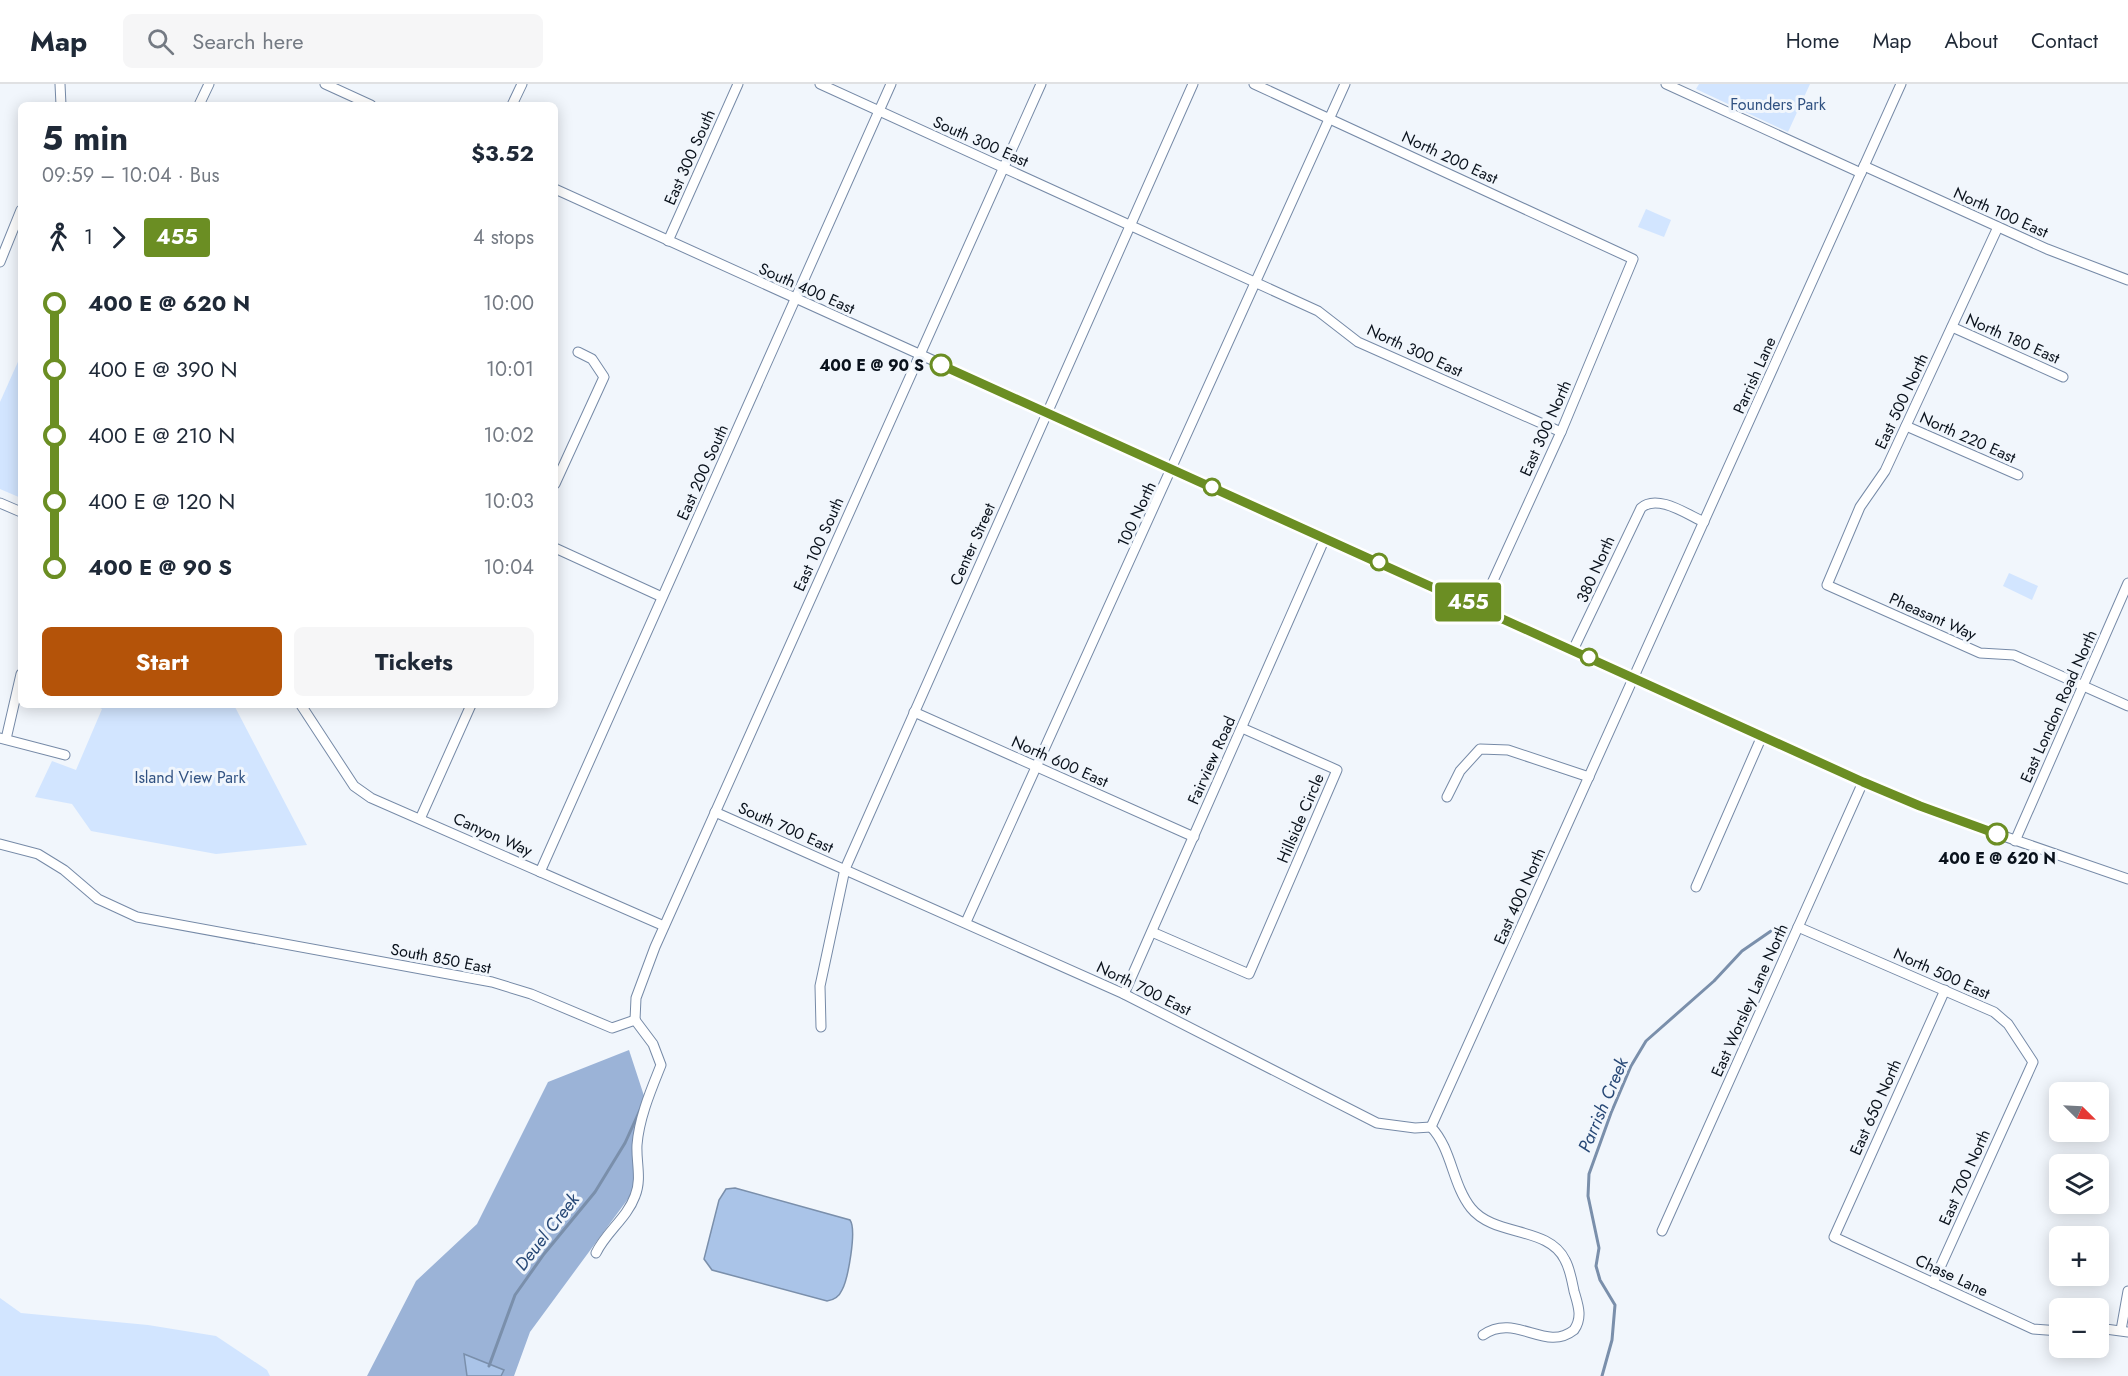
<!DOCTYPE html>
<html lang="en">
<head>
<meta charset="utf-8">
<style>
  :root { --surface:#fff; --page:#f6f6f7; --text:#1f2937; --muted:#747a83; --line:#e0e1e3; --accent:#b45309 }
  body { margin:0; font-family:Jost,sans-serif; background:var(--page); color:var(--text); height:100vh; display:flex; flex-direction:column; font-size:22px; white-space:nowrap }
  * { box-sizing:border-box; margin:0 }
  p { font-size:20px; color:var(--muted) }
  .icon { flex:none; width:33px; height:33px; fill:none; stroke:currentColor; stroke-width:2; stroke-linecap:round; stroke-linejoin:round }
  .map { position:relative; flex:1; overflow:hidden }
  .panel { position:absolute; left:18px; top:18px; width:540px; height:606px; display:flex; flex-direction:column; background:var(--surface); border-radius:9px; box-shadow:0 3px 15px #0003 }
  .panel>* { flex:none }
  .badge { padding:0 12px; border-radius:4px; font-size:21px; line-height:39px }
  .needle { width:39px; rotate:114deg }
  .tools { position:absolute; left:2049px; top:998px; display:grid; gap:12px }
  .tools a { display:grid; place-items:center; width:60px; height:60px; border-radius:9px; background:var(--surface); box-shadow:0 3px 15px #0003; font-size:30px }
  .map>.badge { position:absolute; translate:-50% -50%; box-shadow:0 0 0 3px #fff }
  .legs { display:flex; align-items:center; gap:9px; height:66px; padding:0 24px; font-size:20px }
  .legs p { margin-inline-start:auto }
  .headline { display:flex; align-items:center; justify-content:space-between; height:102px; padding:0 24px }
  h1 { font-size:33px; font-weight:700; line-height:45px }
  .cta { display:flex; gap:12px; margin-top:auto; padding:12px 24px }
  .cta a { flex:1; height:69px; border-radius:9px; background:var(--accent); color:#fff; font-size:24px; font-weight:700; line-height:69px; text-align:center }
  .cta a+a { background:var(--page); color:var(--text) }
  ul { padding:0 24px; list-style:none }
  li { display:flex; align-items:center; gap:21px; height:66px; font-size:22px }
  li i { display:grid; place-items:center; width:9px; height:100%; margin:0 8px; background:currentColor }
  li i::after { content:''; width:15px; height:15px; margin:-8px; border:4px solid; border-radius:50%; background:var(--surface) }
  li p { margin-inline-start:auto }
  li:first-child i { background:linear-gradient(#0000 50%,currentColor 0) }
  li:last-child i { background:linear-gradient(currentColor 50%,#0000 0) }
  header { display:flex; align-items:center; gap:36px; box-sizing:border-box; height:84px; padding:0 30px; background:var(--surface); border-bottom:2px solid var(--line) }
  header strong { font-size:28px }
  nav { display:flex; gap:33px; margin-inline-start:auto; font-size:21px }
  .search { width:420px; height:54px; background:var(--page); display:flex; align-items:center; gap:15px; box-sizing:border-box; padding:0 21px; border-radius:9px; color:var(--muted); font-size:22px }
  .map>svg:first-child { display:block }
  .green { fill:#d2e5ff }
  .forest { fill:#9bb3d7 }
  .water { fill:#aac4e8; stroke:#7a8fab; stroke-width:1.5 }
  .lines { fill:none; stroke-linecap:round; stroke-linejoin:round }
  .stream { stroke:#7a8fab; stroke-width:3 }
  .minor-casing { stroke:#768aa7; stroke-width:11 }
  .minor { stroke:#fff; stroke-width:9 }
  .line-1-casing { stroke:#fff; stroke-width:14 }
  .line-1 { stroke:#6b8e23; stroke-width:9 }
  .stop-1-dot { fill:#fff; stroke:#6b8e23; stroke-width:3 }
  .labels { text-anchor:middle; stroke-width:6; stroke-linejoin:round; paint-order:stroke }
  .park-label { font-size:16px; fill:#315282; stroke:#f1f6fc }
  .street-label { font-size:16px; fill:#0a121c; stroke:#f1f6fc }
  .stop-label { font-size:16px; font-weight:bold; fill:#0a121c; stroke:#f1f6fc; text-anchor:end }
  .water-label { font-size:18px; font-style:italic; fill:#274876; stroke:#f1f6fc }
</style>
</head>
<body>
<header>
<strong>Map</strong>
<div class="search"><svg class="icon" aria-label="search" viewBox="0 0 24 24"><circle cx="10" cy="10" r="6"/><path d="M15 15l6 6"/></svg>Search here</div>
<nav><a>Home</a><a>Map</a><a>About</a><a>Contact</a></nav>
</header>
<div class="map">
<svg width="2128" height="1292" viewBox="0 0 2128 1292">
  <rect width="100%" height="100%" fill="#f1f6fc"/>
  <g class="green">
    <polygon points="1699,0 1810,0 1788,48 1696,5"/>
    <polygon points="1646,125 1671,136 1664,153 1638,143"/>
    <polygon points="21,271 21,414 0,405 0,318"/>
    <polygon points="2009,489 2038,502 2032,516 2003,502"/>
    <polygon points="95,621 234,621 307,761 216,770 91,747 72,720 35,713 52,677 76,686 102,625"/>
    <polygon points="0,1214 21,1229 148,1241 216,1252 267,1286 270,1292 0,1292"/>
  </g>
  <polygon class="forest" points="629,966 647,1021 636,1104 530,1248 514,1292 367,1292 416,1197 477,1140 548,998"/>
  <g class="water">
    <path d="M735,1104l115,32c7,10 -2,59 -8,70 -3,7 -8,10 -15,11l-115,-31 -8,-11 15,-59 7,-11z"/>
    <polygon points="464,1270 504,1286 501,1292 467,1292"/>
  </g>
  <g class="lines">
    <g class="stream">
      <polyline points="489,1282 515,1211 544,1170 595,1108 625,1059 640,1026"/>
      <polyline points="1602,1292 1612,1256 1615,1221 1600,1196 1596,1182 1599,1164 1588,1112 1589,1090 1611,1029 1631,982 1646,957 1714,897 1742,867 1771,847"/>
    </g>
    <g class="minor-casing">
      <g id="minor">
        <polyline points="60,0 61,21"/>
        <polyline points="325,0 371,21"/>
        <polyline points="820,0 1318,227 1358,258 1561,348"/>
        <polyline points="1254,0 1633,175 1561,348 1481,523"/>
        <polyline points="1666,0 1861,89"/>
        <polyline points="199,21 209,0"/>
        <polyline points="512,21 522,0"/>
        <polyline points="1864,82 2047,165 2128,196"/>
        <polyline points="555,105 1863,698 1951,734 2128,795"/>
        <polyline points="1998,143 1885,387 1860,423 1827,501 1980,569 2014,571 2128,622"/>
        <polyline points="668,157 738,0"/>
        <polyline points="0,178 21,126"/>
        <polyline points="1952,243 2063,293"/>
        <polyline points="1906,342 2018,391"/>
        <polyline points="555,400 604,293 592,275 578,268"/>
        <polyline points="0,419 21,428"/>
        <polyline points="555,464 662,513"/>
        <path d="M1573,566l68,-142c16,-15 47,7 63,14"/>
        <polyline points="301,621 354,702 371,714 664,842"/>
        <polyline points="914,628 1194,753"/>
        <polyline points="0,654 65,671"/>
        <polyline points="6,655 21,590"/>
        <polyline points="1447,713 1460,687 1480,665 1508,666 1589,693"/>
        <polyline points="715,728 1124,910 1377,1039 1415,1044 1431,1043"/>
        <polyline points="420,735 471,621"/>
        <polyline points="2015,757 2128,499"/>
        <polyline points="0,760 38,770 64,786 98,815 137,833 492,898 531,910 612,944 635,936"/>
        <polyline points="540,788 891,0"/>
        <polyline points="1696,803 1762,652"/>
        <polyline points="966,838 1345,0"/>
        <polyline points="1798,843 1994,928 2008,940 2033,978 1933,1199"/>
        <polyline points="1152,848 1249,890 1337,686 1242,644"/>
        <polyline points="1945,906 1834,1153 2033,1245 2060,1247"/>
        <polyline points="1124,910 1325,454"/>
        <polyline points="635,936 636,914 655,863 1041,0"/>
        <polyline points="821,943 820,902 845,785 1193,0"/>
        <polyline points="1431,1043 1901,0"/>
        <path d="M1431,1043c21,22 21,57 40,81 23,29 78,18 94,52 5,9 7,21 9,31 4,14 9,26 0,39 -29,23 -58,-18 -91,5"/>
        <polyline points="1662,1147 1863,698"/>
        <path d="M596,1169c10,-21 31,-35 39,-57 7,-17 1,-34 2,-51 2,-27 14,-55 24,-80l-8,-21 -18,-24"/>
        <polyline points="2098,1244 2128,1248"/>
        <polyline points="2121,1246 2128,1207"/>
      </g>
    </g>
    <use href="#minor" class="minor"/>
  </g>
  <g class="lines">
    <g class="line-1-casing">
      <polyline id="line-1" points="941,281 1863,698 1920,722 1997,750"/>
    </g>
    <use href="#line-1" class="line-1"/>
  </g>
  <g class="stop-1-dot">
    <circle cx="941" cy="281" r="10"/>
    <circle cx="1212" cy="403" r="8"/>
    <circle cx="1379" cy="478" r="8"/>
    <circle cx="1589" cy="573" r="8"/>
    <circle cx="1997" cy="750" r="10"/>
  </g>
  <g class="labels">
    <g class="park-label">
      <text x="1778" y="26">Founders Park</text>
      <text x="190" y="699">Island View Park</text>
    </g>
    <g class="street-label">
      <text transform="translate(981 57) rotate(24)" y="6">South 300 East</text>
      <text transform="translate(689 73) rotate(-66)" y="6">East 300 South</text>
      <text transform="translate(1450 73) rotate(25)" y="6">North 200 East</text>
      <text transform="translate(2001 128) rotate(24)" y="6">North 100 East</text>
      <text transform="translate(807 204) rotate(24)" y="6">South 400 East</text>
      <text transform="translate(2013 254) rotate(24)" y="6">North 180 East</text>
      <text transform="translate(1415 266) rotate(25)" y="6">North 300 East</text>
      <text transform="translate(1754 291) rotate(-66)" y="6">Parrish Lane</text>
      <text transform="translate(1901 317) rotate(-65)" y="6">East 500 North</text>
      <text transform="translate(1545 344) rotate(-66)" y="6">East 300 North</text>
      <text transform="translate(1968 353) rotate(24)" y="6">North 220 East</text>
      <text transform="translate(702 388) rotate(-66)" y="6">East 200 South</text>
      <text transform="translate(1136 430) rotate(-65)" y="6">100 North</text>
      <text transform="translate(818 460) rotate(-66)" y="6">East 100 South</text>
      <text transform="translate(972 460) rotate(-66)" y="6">Center Street</text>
      <text transform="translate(1595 485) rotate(-66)" y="6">380 North</text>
      <text transform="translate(1933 532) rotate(24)" y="6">Pheasant Way</text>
      <text transform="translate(2058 622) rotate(-66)" y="6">East London Road North</text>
      <text transform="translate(1211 676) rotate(-66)" y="6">Fairview Road</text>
      <text transform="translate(1060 677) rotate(24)" y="6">North 600 East</text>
      <text transform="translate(1300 734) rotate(-67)" y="6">Hillside Circle</text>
      <text transform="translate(786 743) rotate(24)" y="6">South 700 East</text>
      <text transform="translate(493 750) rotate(24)" y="6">Canyon Way</text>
      <text transform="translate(1519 812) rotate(-66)" y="6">East 400 North</text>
      <text transform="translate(441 874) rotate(11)" y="6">South 850 East</text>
      <text transform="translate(1942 889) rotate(24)" y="6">North 500 East</text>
      <text transform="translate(1144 904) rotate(26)" y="6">North 700 East</text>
      <text transform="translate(1749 916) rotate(-66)" y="6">East Worsley Lane North</text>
      <text transform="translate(1875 1023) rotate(-66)" y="6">East 650 North</text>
      <text transform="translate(1964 1093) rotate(-66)" y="6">East 700 North</text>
      <text transform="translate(1952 1191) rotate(25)" y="6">Chase Lane</text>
    </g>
    <g class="stop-label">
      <text x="924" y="287">400 E @ 90 S</text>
      <text x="1997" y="780" text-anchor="middle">400 E @ 620 N</text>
    </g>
    <g class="water-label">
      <text transform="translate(1603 1021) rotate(-67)" y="6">Parrish Creek</text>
      <text transform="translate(547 1148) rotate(-52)" y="6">Deuel Creek</text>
    </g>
  </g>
</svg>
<div class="tools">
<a><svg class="needle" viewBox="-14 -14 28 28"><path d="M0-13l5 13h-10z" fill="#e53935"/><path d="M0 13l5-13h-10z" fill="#747a83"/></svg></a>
<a><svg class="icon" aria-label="layers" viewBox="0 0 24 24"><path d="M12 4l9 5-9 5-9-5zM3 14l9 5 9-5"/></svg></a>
<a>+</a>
<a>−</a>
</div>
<b class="badge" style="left:1468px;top:518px;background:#6b8e23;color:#fff">455</b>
<section class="panel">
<div class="headline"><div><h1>5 min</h1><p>09:59 – 10:04 · Bus</p></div><b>$3.52</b></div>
<div class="legs"><svg class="icon" aria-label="walk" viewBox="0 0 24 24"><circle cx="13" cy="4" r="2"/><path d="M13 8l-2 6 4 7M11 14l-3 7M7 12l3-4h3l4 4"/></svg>1<svg class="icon" aria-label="forward" viewBox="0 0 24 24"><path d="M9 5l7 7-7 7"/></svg><b class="badge" style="background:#6b8e23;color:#fff">455</b><p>4 stops</p></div>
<ul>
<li><i style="color:#6b8e23"></i><b>400 E @ 620 N</b><p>10:00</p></li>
<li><i style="color:#6b8e23"></i><span>400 E @ 390 N</span><p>10:01</p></li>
<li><i style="color:#6b8e23"></i><span>400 E @ 210 N</span><p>10:02</p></li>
<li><i style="color:#6b8e23"></i><span>400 E @ 120 N</span><p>10:03</p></li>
<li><i style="color:#6b8e23"></i><b>400 E @ 90 S</b><p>10:04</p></li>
</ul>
<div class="cta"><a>Start</a><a>Tickets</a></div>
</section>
</div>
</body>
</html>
